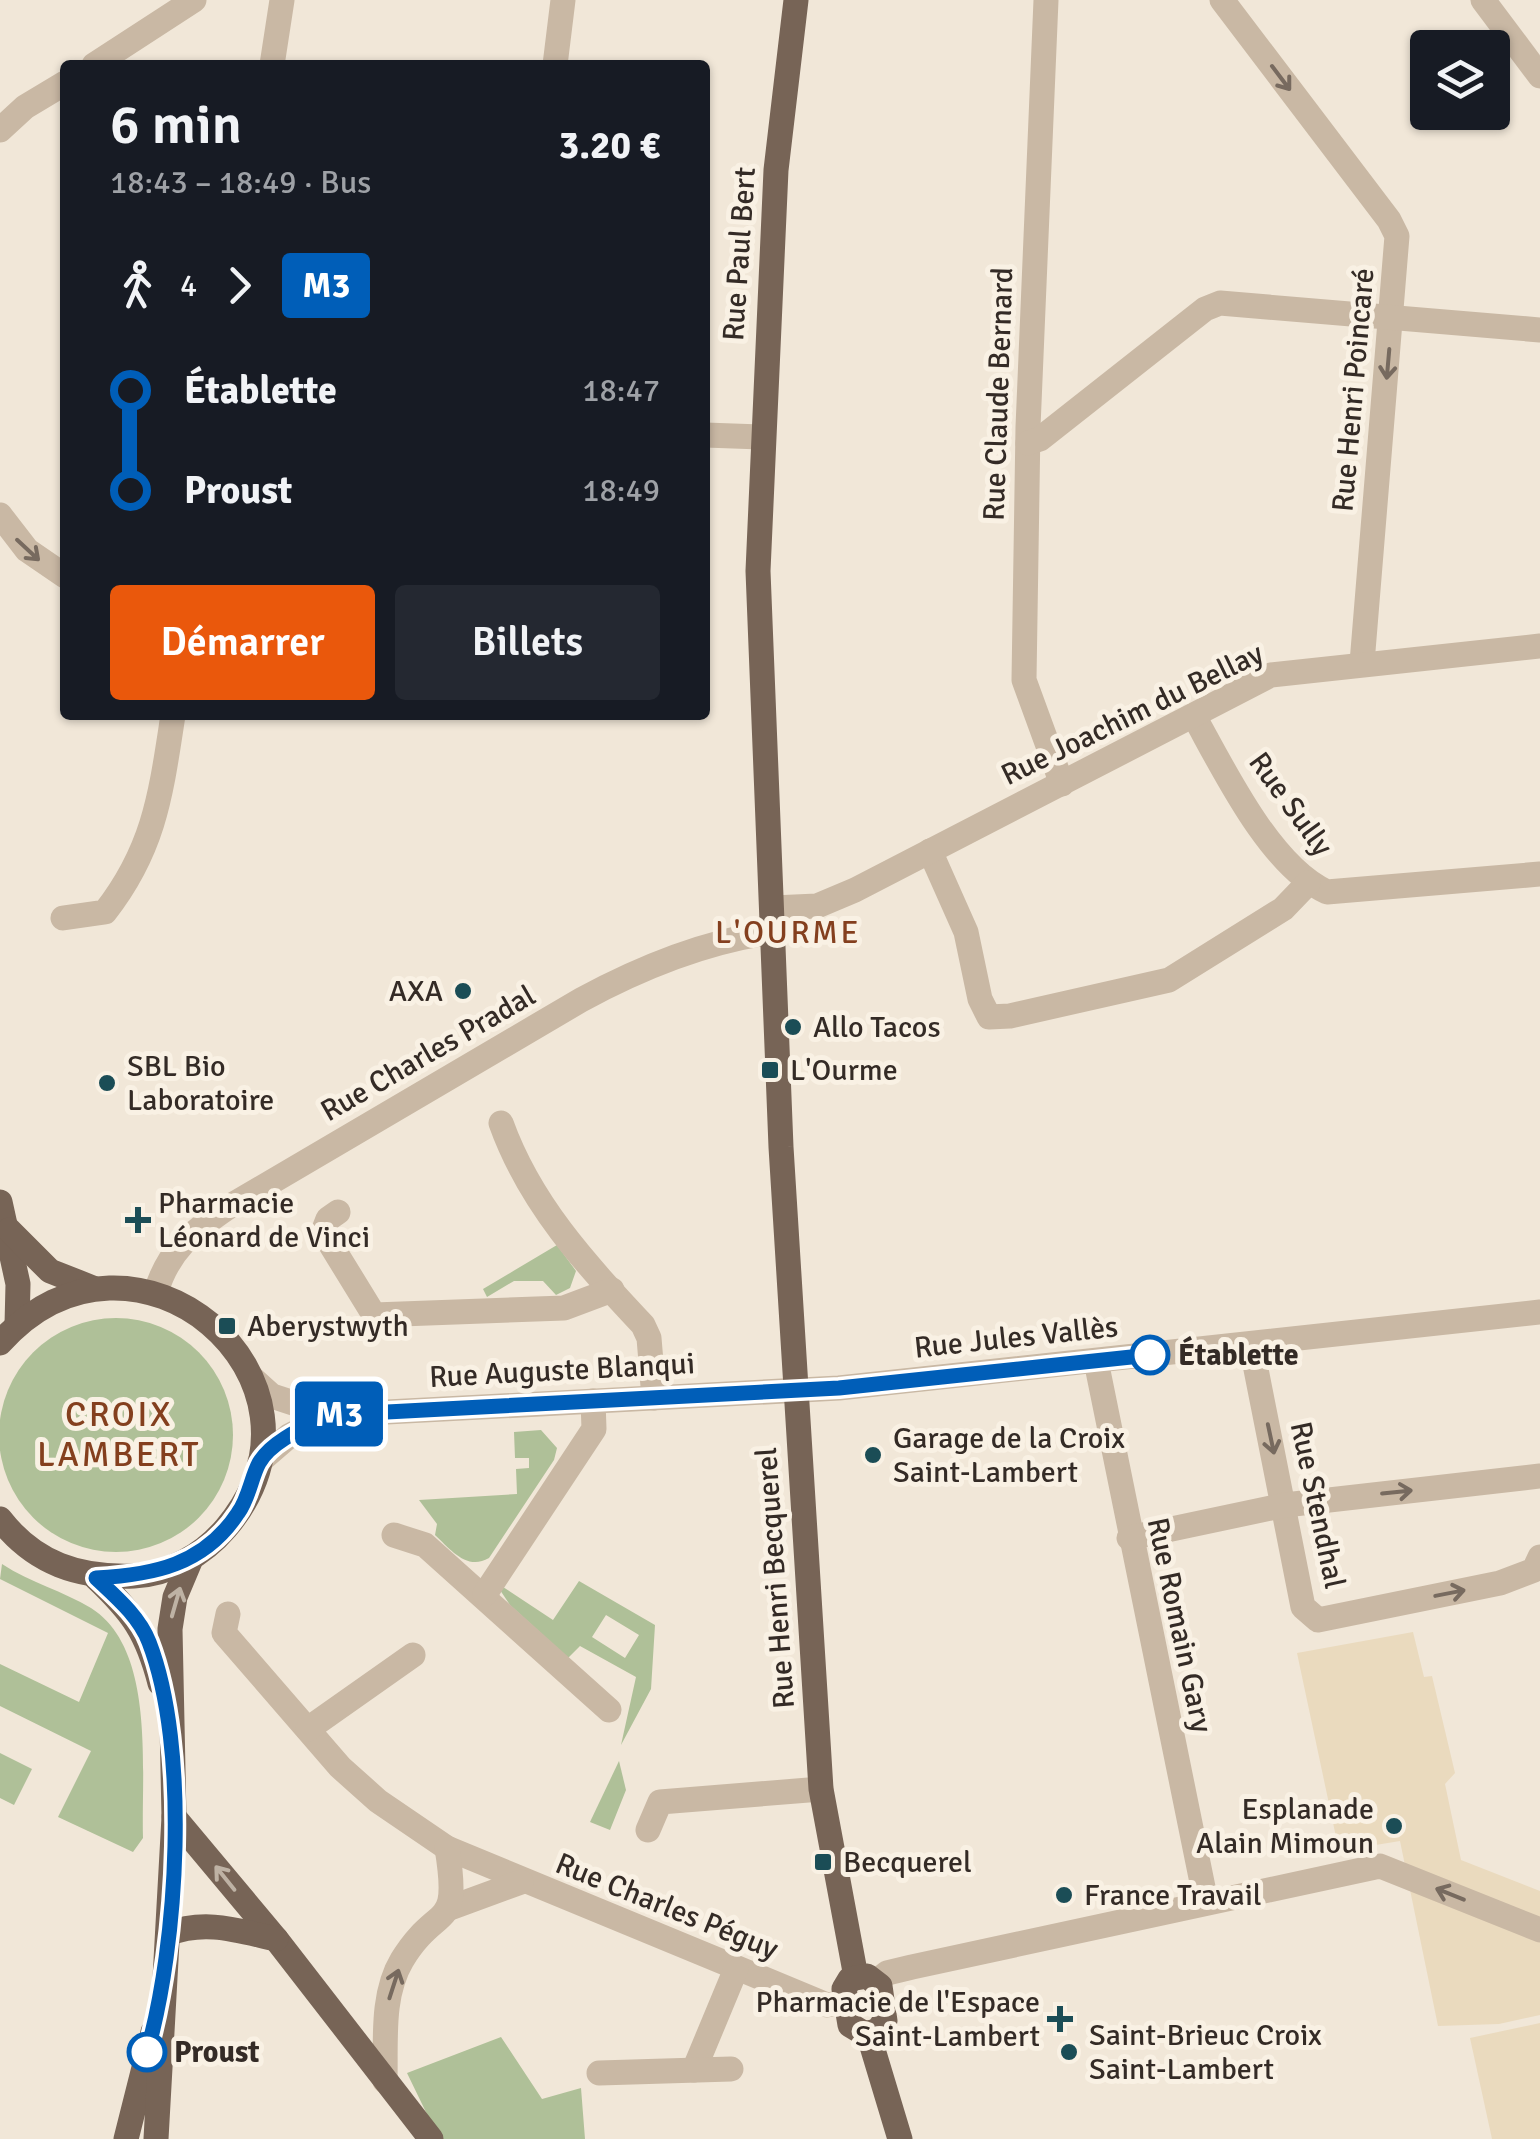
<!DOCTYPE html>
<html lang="fr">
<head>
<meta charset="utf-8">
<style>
  :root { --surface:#171b24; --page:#242831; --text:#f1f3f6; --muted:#9ea1a6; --accent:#ea580c }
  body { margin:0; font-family:Signika,sans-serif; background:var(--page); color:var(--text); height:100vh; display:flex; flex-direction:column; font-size:38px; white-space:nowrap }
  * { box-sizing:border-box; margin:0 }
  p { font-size:32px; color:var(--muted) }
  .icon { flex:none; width:55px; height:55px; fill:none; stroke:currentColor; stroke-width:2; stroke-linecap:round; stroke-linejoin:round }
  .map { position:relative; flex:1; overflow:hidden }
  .drawer { position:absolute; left:60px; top:60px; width:650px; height:660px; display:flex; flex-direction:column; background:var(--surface); border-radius:10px; box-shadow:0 2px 8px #0004 }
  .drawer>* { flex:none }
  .badge { padding:0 20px; border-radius:8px; font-size:35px; line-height:65px }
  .tools { position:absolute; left:1410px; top:30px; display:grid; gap:20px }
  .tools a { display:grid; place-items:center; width:100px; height:100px; border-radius:10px; background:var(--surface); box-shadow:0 2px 8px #0004; font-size:50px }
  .map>.badge { position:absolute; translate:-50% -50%; box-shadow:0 0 0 5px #fff }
  .legs { display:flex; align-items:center; gap:15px; height:110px; padding:0 50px; font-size:32px }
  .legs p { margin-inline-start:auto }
  .head { display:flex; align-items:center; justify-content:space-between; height:170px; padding:0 50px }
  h1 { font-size:55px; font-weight:600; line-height:75px }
  .button { display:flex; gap:20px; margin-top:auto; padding:20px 50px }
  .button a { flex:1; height:115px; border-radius:10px; background:var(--accent); color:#fff; font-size:40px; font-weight:600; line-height:115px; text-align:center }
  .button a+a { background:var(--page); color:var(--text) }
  ul { padding:0 50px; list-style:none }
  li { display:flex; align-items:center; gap:35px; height:100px; font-size:38px }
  li i { display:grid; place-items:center; width:15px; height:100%; margin:0 12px; background:currentColor }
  li i::after { content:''; width:25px; height:25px; margin:-12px; border:8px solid; border-radius:50%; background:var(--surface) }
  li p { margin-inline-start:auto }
  li:first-child i { background:linear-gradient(#0000 50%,currentColor 0) }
  li:last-child i { background:linear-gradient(currentColor 50%,#0000 0) }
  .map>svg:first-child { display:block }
  .green { fill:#afc098; fill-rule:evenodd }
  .plaza { fill:#eadabe }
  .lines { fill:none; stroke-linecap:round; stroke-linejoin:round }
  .minor { stroke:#c9b8a4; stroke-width:25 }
  .major { stroke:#776456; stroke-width:25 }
  .oneway { stroke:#776a5f }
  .oneway2 { stroke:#beb2a4 }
  .line-1-casing { stroke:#fff; stroke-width:22 }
  .line-1 { stroke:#005eb8; stroke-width:15 }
  .poi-dot { fill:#1b4d56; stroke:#f9f1e4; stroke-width:4 }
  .stop-1-dot { fill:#fff; stroke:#005eb8; stroke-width:5 }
  .labels { text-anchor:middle; stroke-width:10; stroke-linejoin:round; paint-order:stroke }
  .street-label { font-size:30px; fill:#342b26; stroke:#f9f1e4 }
  .poi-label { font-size:30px; fill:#342b26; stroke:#f9f1e4; text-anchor:start }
  .stop-label { font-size:30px; font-weight:bold; fill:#342b26; stroke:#f9f1e4; text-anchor:start }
  .neighbourhood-label { font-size:32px; letter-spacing:2.5px; fill:#843f1e; stroke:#f9f1e4 }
  .quarter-label { font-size:35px; letter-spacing:2.5px; fill:#843f1e; stroke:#f9f1e4 }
</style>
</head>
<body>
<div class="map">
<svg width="1540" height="2139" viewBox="0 0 1540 2139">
  <rect width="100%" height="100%" fill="#f1e7d8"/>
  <g class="green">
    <polygon points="557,1245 576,1271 570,1288 556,1295 543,1281 514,1281 487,1297 483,1289"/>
    <circle cx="116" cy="1435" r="117"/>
    <path d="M541,1430l16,18 -3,12 -65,98c-22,13 -38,-8 -54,-23l2,-11 -18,-24 98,-6 -1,-25 13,-1v-10h-14l-1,-26z"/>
    <path d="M2,1564c29,19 61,27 89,44 65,41 50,162 52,230l-10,14 -75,-35 33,-66 -91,-45v-42l79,38 29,-69 -108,-54z"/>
    <path d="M579,1581l76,44 -4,64 -30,56 15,-68 -56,-31 -12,12 -58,-53 -10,-15 3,-3 50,33zM606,1615l33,20 -14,23 -33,-21z"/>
    <polygon points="0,1753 32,1769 14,1805 0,1798"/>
    <polygon points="619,1761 626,1790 610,1830 590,1822"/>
    <polygon points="501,2037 542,2099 581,2088 585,2139 439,2139 407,2073"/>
  </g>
  <g class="plaza">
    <polygon points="1413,1632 1424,1677 1432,1676 1455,1773 1445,1784 1461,1860 1540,1891 1540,2015 1499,2024 1438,2026 1400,1841 1339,1851 1297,1653"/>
    <polygon points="1540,2023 1540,2139 1492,2139 1470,2038"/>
  </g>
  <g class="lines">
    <g class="minor">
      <polyline points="1046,0 1028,427 1024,680 1062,784"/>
      <polyline points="1222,0 1389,220 1397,236 1362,663"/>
      <polyline points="1483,0 1540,76"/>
      <polyline points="94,65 194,0"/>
      <polyline points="272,65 282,0"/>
      <polyline points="555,65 563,0"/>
      <polyline points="0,130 25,107 65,83"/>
      <polyline points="705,435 761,437"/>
      <polyline points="1028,443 1040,439 1205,309 1220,303 1540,330"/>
      <polyline points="0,515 27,550 65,576"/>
      <path d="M1194,716c30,54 76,150 133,176l213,-18"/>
      <polyline points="930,851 966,932 980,999 989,1017 1010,1016 1169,980 1283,909 1308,883"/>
      <polyline points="773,908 817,906 855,890 1271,675 1540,646"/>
      <path d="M63,918l42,-6c50,-64 56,-119 68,-197"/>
      <path d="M501,1123c29,81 84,140 142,202l6,13 5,60"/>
      <polyline points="338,1212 328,1219 323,1232 374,1315 564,1308 612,1290"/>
      <path d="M156,1292c12,-41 36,-60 71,-84l354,-208c61,-33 125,-59 193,-68"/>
      <polyline points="1251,1344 1303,1607 1318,1620 1500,1583 1534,1570 1540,1557"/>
      <polyline points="1096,1361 1206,1902"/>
      <polyline points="252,1378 272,1396 330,1415 540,1404 839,1388 1540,1312"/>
      <polyline points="260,1461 289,1436 330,1415"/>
      <polyline points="394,1535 425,1545 609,1710"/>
      <polyline points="1129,1538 1285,1505 1540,1476"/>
      <polyline points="485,1594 594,1429 593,1401"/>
      <polyline points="228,1614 224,1633 340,1767 378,1801 447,1848 827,2005 846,2002"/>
      <polyline points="308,1729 413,1655"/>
      <polyline points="648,1830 660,1802 821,1789"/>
      <polyline points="450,1908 521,1882"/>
      <polyline points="877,1981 887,1973 912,1967 1380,1866 1540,1930"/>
      <polyline points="694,2070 736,1969"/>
      <polyline points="599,2073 731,2069"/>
      <path d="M385,2081c1,-39 -4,-86 17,-121 36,-59 59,-26 45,-112"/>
    </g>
    <g class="major">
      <polyline points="796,0 776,170 758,571 781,1147 821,1789 856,1977"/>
      <polyline points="0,1202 18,1284 17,1325"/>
      <polyline points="9,1230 50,1271 93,1288"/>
      <path d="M0,1343c134,-150 351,38 226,185 -23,27 -56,46 -92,48 -55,2 -99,-12 -134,-57"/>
      <path d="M96,1578c37,35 51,55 64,105"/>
      <polyline points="174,1817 276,1939 431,2139"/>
      <path d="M168,1934c37,-15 71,-3 108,5"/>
      <polygon points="867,1976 880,1986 885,2021 877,2031 865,2034 850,2025 844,1989 850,1979"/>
      <polyline points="868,2033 900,2139"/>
      <polyline points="126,2139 153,2032"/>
      <polyline points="156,2139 174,1817 170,1629 175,1597 191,1559"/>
    </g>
  </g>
  <defs><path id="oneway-shaft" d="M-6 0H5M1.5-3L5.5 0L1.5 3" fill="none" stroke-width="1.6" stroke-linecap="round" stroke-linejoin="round" transform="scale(2.5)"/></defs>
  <g class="oneway">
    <use href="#oneway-shaft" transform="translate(1281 78) rotate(53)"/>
    <use href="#oneway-shaft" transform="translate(1388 364) rotate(95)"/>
    <use href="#oneway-shaft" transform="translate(28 550) rotate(43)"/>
    <use href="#oneway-shaft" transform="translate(1271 1439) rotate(78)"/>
    <use href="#oneway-shaft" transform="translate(1397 1492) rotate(-6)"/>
    <use href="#oneway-shaft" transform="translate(1450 1593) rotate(-11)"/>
    <use href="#oneway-shaft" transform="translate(1450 1894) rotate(-158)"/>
    <use href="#oneway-shaft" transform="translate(394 1984) rotate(-72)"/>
  </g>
  <g class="oneway2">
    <use href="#oneway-shaft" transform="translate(176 1602) rotate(-74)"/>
    <use href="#oneway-shaft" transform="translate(225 1878) rotate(-129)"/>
  </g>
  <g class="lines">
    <g class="line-1-casing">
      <path id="line-1" d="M147,2052c31,-108 43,-304 2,-410 -10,-26 -34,-46 -53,-64 57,-3 108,-13 142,-65 11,-15 13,-35 21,-50 13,-23 49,-37 71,-48l509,-27 311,-33"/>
    </g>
    <use href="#line-1" class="line-1"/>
  </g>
  <g class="poi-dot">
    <circle cx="463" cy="991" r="10"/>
    <circle cx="793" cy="1027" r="10"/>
    <rect x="760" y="1060" width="20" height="20" rx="5"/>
    <circle cx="107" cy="1083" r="10"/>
    <path d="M133 1205h10v10h10v10h-10v10h-10v-10h-10v-10h10z"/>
    <rect x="217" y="1316" width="20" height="20" rx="5"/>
    <circle cx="873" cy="1455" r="10"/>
    <circle cx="1394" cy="1826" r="10"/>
    <rect x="813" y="1852" width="20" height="20" rx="5"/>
    <circle cx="1064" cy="1895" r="10"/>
    <path d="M1055 2004h10v10h10v10h-10v10h-10v-10h-10v-10h10z"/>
    <circle cx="1069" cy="2052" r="10"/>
  </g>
  <g class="stop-1-dot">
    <circle cx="1150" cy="1355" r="18"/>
    <circle cx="147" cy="2052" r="18"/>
  </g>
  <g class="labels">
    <g class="street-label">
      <text transform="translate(739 254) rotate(-86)" y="10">Rue Paul Bert</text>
      <text transform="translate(1353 390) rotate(-85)" y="10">Rue Henri Poincaré</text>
      <text transform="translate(998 394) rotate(-88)" y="10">Rue Claude Bernard</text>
      <text transform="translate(1132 714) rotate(-26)" y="10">Rue Joachim du Bellay</text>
      <text transform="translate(1291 804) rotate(54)" y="10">Rue Sully</text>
      <text transform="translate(428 1053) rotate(-30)" y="10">Rue Charles Pradal</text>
      <text transform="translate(1016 1337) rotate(-6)" y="10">Rue Jules Vallès</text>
      <text transform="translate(562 1370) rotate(-3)" y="10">Rue Auguste Blanqui</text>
      <text transform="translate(1318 1505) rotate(78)" y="10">Rue Stendhal</text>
      <text transform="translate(775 1578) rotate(-94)" y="10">Rue Henri Becquerel</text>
      <text transform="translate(1180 1625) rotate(78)" y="10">Rue Romain Gary</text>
      <text transform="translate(667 1906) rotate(22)" y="10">Rue Charles Péguy</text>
    </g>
    <g class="poi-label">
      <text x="443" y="1001" text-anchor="end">AXA</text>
      <text x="813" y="1037">Allo Tacos</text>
      <text x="127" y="1076">SBL Bio<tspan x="127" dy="34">Laboratoire</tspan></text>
      <text x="790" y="1080">L'Ourme</text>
      <text x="158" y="1213">Pharmacie<tspan x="158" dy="34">Léonard de Vinci</tspan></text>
      <text x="247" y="1336">Aberystwyth</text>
      <text x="893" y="1448">Garage de la Croix<tspan x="893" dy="34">Saint-Lambert</tspan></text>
      <text x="1374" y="1819" text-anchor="end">Esplanade<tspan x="1374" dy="34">Alain Mimoun</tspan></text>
      <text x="843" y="1872">Becquerel</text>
      <text x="1084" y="1905">France Travail</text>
      <text x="1040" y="2012" text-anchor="end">Pharmacie de l'Espace<tspan x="1040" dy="34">Saint-Lambert</tspan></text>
      <text x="1089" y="2045">Saint-Brieuc Croix<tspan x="1089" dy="34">Saint-Lambert</tspan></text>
    </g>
    <g class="stop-label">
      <text x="1178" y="1365">Établette</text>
      <text x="174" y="2062">Proust</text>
    </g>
    <g class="neighbourhood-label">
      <text x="788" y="943">L'OURME</text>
    </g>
    <g class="quarter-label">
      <text x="119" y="1426">CROIX<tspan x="119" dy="40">LAMBERT</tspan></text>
    </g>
  </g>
</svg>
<div class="tools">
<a><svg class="icon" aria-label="layers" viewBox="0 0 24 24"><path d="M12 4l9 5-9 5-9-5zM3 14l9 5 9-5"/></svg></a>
</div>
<b class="badge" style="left:339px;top:1414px;background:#005eb8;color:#fff">M3</b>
<section class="drawer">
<div class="head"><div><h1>6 min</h1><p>18:43 – 18:49 · Bus</p></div><b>3.20 €</b></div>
<div class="legs"><svg class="icon" aria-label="walk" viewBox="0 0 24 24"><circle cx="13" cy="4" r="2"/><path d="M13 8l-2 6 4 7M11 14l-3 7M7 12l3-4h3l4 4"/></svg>4<svg class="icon" aria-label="forward" viewBox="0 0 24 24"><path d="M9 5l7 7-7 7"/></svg><b class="badge" style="background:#005eb8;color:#fff">M3</b></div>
<ul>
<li><i style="color:#005eb8"></i><b>Établette</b><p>18:47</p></li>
<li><i style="color:#005eb8"></i><b>Proust</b><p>18:49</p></li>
</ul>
<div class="button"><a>Démarrer</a><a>Billets</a></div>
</section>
</div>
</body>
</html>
